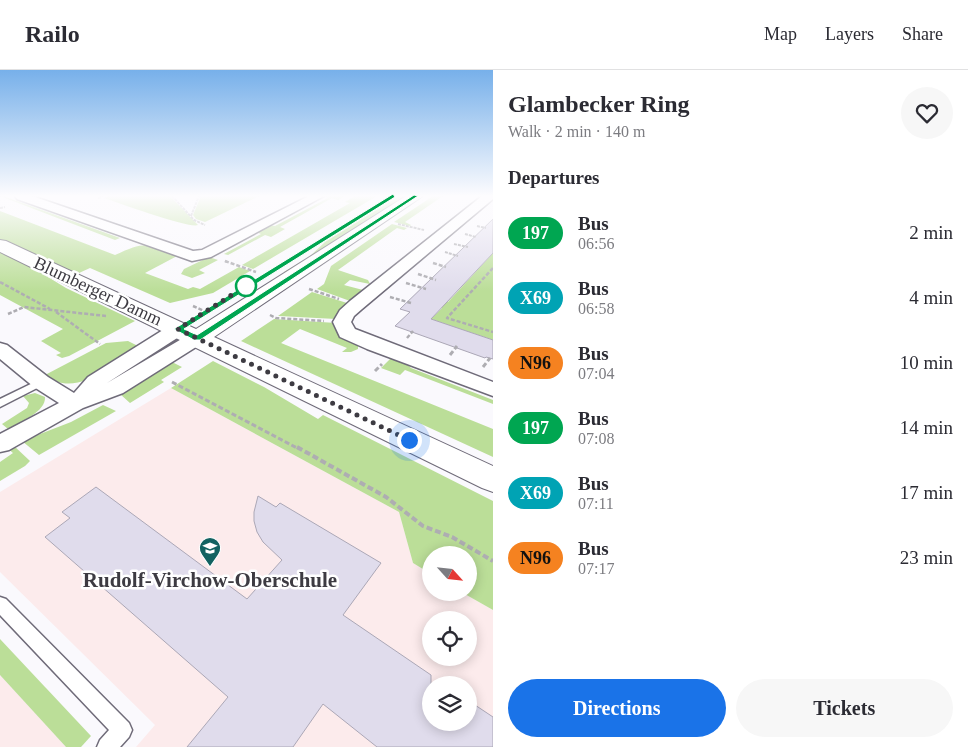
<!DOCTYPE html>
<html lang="en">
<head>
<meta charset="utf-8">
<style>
  :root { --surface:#fff; --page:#f7f7f7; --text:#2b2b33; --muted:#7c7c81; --line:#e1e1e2; --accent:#1a73e8 }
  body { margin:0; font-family:Georgia,serif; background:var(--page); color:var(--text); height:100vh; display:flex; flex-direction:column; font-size:19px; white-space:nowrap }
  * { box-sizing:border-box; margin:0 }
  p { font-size:16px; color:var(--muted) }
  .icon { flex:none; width:28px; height:28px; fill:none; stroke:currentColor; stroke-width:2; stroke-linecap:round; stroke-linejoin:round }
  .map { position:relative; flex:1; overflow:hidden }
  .details { display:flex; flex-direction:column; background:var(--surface); width:475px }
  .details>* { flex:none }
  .badge { padding:0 10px; border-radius:16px; font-size:18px; line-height:32px }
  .needle { width:32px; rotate:117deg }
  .buttons { position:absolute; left:422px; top:476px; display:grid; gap:10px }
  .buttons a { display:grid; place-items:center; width:55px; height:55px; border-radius:50%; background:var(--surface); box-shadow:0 2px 12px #0003; font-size:25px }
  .you { position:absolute; width:25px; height:25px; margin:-12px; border:4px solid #fff; border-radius:50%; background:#1a73e8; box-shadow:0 0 0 8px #1a73e833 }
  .map>.badge { position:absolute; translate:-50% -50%; box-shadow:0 0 0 2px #fff }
  h2 { padding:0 15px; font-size:19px; line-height:45px }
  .round { display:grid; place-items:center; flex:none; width:52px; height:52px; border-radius:26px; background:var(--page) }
  .summary { display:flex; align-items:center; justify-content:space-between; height:85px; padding:0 15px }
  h1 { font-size:24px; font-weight:600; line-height:38px }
  .primary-button { display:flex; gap:10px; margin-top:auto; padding:10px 15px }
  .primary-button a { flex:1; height:58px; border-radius:30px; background:var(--accent); color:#fff; font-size:20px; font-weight:600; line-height:58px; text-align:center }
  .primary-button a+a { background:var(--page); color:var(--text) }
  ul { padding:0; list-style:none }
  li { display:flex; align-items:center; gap:15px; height:65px; padding:0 15px }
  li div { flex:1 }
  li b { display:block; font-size:19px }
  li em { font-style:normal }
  li .badge { min-width:55px; font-weight:700; text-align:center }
  header { display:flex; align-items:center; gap:30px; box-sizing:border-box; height:70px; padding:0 25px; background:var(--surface); border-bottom:1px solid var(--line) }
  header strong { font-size:24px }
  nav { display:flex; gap:28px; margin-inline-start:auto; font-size:18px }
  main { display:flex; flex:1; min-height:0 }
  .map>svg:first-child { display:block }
  .education { fill:#fcebec; fill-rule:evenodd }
  .green { fill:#bbde98 }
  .building { fill:#e0dcec; stroke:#aba7b6 }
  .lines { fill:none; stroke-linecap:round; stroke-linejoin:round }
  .service-casing { stroke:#6f6b79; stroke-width:3 }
  .minor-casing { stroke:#6f6b79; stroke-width:3 }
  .secondary-casing { stroke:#6f6b79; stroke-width:2 }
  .path-far3 { stroke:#aeadb2; stroke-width:2; stroke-dasharray:3 1; stroke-linecap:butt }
  .path-far2 { stroke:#aeadb2; stroke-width:2.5; stroke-dasharray:4 2; stroke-linecap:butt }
  .path-far1 { stroke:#aeadb2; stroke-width:3; stroke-dasharray:5 2.5; stroke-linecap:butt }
  .path { stroke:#aeadb2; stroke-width:4; stroke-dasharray:6 3; stroke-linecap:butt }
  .service { fill:#fff; fill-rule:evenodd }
  .minor { fill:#fff; fill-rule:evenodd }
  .secondary { fill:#fff; fill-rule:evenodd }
  .line { fill:#00a651; stroke:#fff }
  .walk { stroke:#3d3b42; stroke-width:5; stroke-dasharray:0 9 }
  .stop-dot { fill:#fff; stroke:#00a651; stroke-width:2.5 }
  .labels { text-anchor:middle; stroke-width:5; stroke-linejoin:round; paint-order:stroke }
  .street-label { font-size:18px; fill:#3d3b42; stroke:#fff }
  .near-poi-label { font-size:21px; font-weight:bold; fill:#3d3b42; stroke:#fff }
</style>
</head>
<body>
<header>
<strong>Railo</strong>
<nav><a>Map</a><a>Layers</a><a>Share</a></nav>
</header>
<main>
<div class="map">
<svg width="493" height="677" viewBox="0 0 493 677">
  <rect width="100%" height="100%" fill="#faf9fd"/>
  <g class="education">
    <path d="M171,318l228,124 14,51 18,11v18l32,1 30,17v137h-357l19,-22 -155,-153v-80zM431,550h38v38h-38zM431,615h38v37h-38z"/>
    <polygon points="0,605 66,677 0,677"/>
  </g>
  <g class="green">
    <polygon points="0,126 3,126 120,168 115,170"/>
    <path d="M109,126h61l28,29c-8,4 -79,-22 -94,-27z"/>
    <polygon points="201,126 259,126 205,152 196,149 193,145"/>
    <polygon points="324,126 345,126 338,130 332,128 280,157 285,159 271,167 265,165 228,185 224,184 261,164 256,162 269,155 275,156 328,128"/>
    <polygon points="355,126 377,126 253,199 242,195 350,133 345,132"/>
    <polygon points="399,126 404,126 397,132 288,204 284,202 309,187 325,172"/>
    <polygon points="433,126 443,126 405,152 411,155 410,156 394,152"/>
    <path d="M0,141l115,44c32,-15 32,-11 64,0l-34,18 43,16 5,-2 7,2 39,-22 11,4 -37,22 -43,10 -80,-35 -11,5 -11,-3 -68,-29z"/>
    <polygon points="392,154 407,158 404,160 397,158 338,200 368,210 370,214 350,210 344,215 363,220 350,231 317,219 324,214 331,196"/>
    <polygon points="0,182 30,196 66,218 135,251 69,286 62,288 56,285 61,283 41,271 63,259 0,225"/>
    <polygon points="493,183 493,270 431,249 442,238 440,237 446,231 448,232"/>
    <polygon points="209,187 218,190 199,200 205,203 192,208 181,204 184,199"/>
    <polygon points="312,222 347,233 338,242 336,249 278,246"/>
    <polygon points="274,249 336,253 358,274 358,279 351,282 342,282 347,278 300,259 281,273 493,359 493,387 241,271"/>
    <path d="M128,271l12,6c-27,17 -64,53 -95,28l61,-32z"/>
    <polygon points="394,285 412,292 409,296 411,298 493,330 493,334 405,300 400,305 381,298"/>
    <polygon points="170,291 182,297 161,310 164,312 130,333 120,324"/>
    <polygon points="213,291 264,317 318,349 323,345 493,431 493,540 463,523 469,522 469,485 431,485 431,504 413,493 399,442 171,318"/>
    <path d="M35,323l10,4c1,15 -25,25 -37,32l-6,-5 25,-16 2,-5 -6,-7z"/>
    <polygon points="103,335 116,341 39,385 22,371 71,352"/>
    <polygon points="13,375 30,391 25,396 0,411 0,392 13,383 6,377"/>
    <polygon points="0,569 91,666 81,677 66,677 0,605"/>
  </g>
  <g class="building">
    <polygon points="493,149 493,183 431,249 493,270 493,289 486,287 485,288 395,256 410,242 400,239"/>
    <polygon points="96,417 247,529 282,490 263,472 257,462 254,451 254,442 258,426 276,437 280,433 381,493 343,545 431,605 431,652 469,652 469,631 493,647 493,677 377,677 323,634 293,677 187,677 228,627 45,467 70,448 62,442"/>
  </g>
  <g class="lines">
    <g class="service-casing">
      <g id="service">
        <polygon points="41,309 45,310 46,312 45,314 0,337 0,329"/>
        <polygon points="0,527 6,529 129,653 132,660 129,667 120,677 97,677 100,670 109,660 0,545"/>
      </g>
    </g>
    <g class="minor-casing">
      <g id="minor">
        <polygon points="15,126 32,126 193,181 202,180 309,126 324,126 211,187 192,191 17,129"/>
        <polygon points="482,126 493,126 493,129 362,239 354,246 351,252 355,259 493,312 493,326 367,279 340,267 333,252 340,240 350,231"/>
        <polygon points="178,253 185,255 187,259 185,263 107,313 190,264 197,262 204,264 207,268 204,272 123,323 83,338 9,380 0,382 0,364 59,333 34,317 0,289 0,273 7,275 48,307 74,323 88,307 171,255"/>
      </g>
    </g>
    <g class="secondary-casing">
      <polygon id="secondary" points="406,126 423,126 214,267 493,396 493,422 482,418 0,182 0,170 6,171 196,259"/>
    </g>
    <g class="path-far3">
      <polyline points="172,126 194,150 205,155"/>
      <polyline points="98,128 103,126"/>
      <polyline points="0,138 5,137"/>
      <polyline points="191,146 199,126"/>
      <polyline points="398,154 424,160"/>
      <polyline points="477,156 486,158"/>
      <polyline points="465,164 476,167"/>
      <polyline points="454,174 468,177"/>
      <polyline points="445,182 458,186"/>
      <polyline points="225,191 227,192"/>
    </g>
    <g class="path-far2">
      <polyline points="225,191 256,202"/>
      <polyline points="433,193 446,197"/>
      <polyline points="493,198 447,248 493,262"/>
      <polyline points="418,204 436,210"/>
      <polyline points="0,212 50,239"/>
      <polyline points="406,213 426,219"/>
      <polyline points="309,219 339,229"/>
      <polyline points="390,227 411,233"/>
      <polyline points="193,236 204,241"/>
      <polyline points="56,242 100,274"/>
      <polyline points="8,244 24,237 106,246"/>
      <polyline points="270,245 276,248 324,251"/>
      <polyline points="407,268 413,261"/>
    </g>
    <g class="path-far1">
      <polyline points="450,285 457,276"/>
      <polyline points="483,297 490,288"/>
      <polyline points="375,301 382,294"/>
      <polyline points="172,312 299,379"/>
    </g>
    <polyline class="path" points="297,377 386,427 423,456 452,467 493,491"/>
    <use href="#service" class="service"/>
    <use href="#minor" class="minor"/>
    <use href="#secondary" class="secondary"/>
  </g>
  <linearGradient id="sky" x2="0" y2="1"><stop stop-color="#77b0ea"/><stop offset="0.57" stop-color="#fdfcfe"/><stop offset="1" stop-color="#fdfcfe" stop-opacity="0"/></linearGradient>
  <rect width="493" height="221" fill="url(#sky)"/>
  <polygon class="line" points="393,124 395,127 184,259 197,265 414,125 418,126 200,270 194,270 174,259"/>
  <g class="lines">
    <polyline class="walk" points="246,216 178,259 409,370"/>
  </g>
  <defs>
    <g id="school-pin" transform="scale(1.125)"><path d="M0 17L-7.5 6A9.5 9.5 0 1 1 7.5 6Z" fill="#126261" stroke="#fff"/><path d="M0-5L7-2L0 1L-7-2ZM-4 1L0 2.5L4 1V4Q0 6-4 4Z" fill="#fff"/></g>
  </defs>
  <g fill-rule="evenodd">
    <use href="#school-pin" x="210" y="478"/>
  </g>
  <circle class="stop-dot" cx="246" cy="216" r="10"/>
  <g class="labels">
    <g class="street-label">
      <text transform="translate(98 221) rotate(25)" y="6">Blumberger Damm</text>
    </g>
    <g class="near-poi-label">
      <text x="210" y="517">Rudolf-Virchow-Oberschule</text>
    </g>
  </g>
</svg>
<div class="buttons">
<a><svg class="needle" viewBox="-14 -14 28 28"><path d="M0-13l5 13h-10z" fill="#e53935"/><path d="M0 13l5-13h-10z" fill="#7c7c81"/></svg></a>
<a><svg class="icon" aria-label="locate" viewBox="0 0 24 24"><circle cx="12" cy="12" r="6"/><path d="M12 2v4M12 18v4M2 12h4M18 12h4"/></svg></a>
<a><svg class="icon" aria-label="layers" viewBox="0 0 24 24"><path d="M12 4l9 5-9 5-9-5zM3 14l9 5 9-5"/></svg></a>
</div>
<div class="you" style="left:409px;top:370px"></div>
</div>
<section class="details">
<div class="summary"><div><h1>Glambecker Ring</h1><p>Walk · 2 min · 140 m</p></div><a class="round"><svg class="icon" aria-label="heart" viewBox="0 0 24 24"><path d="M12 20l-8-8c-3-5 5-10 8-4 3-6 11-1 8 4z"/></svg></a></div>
<h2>Departures</h2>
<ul>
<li><span class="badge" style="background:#00a651;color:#fff">197</span><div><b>Bus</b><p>06:56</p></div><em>2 min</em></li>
<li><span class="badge" style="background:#00a3b4;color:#fff">X69</span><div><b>Bus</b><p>06:58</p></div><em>4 min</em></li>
<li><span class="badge" style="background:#f58220;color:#111">N96</span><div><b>Bus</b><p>07:04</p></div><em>10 min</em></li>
<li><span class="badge" style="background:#00a651;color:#fff">197</span><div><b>Bus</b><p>07:08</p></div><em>14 min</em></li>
<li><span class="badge" style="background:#00a3b4;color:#fff">X69</span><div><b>Bus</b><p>07:11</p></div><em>17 min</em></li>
<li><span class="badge" style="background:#f58220;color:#111">N96</span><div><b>Bus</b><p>07:17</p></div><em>23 min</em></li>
</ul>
<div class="primary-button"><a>Directions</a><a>Tickets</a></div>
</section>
</main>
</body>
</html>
